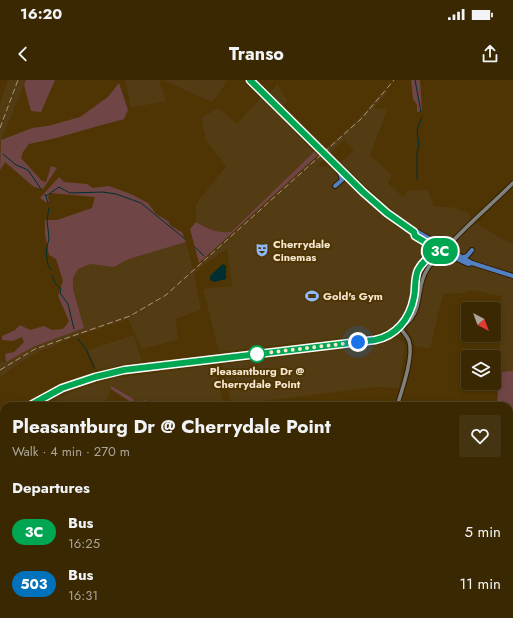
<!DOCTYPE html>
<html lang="en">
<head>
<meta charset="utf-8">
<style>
  :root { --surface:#3a2802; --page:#453411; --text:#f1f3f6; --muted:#aba699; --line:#544424 }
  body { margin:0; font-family:Jost,sans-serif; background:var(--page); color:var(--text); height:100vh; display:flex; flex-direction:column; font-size:15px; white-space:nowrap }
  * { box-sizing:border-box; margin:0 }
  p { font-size:13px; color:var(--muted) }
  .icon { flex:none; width:22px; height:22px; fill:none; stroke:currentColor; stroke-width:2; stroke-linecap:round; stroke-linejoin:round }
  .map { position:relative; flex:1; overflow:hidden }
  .details { position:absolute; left:0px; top:322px; width:513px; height:216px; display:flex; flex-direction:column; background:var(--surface); border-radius:12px 12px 0 0; box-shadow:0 2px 6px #0003,0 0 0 1px var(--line) }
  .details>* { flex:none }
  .badge { padding:0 8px; border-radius:13px; font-size:14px; line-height:26px }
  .needle { width:26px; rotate:139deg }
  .buttons { position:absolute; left:461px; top:222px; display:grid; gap:8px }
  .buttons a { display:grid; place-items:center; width:40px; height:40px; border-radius:4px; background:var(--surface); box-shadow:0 2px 6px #0003,0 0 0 1px var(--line); font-size:20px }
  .you { position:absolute; width:20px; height:20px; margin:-10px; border:3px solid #fff; border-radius:50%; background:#1a73e8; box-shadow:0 0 0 6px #1a73e833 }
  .map>.badge { position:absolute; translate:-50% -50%; box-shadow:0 0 0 2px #fff }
  h2 { padding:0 12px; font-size:15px; line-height:36px }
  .round { display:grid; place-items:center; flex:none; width:42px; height:42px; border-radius:4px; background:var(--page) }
  .headline { display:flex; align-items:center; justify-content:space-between; height:68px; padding:0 12px }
  h1 { font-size:19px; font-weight:700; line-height:30px }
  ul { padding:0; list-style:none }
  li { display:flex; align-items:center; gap:12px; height:52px; padding:0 12px }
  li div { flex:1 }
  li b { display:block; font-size:15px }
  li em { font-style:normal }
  li .badge { min-width:44px; font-weight:700; text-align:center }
  .status { display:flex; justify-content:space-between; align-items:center; height:28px; padding:0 20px; background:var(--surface); direction:ltr }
  .status svg { height:11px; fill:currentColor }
  header { display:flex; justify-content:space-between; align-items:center; height:52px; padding:0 12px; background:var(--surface); font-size:18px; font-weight:700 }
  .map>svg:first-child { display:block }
  .built { fill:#533b13; fill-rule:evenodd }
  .green { fill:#704546 }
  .water { fill:#002f31 }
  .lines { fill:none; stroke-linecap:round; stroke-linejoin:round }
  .stream { stroke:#002f31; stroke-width:1 }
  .secondary-casing { stroke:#301d00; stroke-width:5.5 }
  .trunk-casing { stroke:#301d00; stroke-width:6 }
  .secondary { stroke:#80807d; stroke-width:3.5 }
  .trunk { stroke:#5281c3; stroke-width:4 }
  .rail { stroke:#ac9875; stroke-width:1; stroke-dasharray:6 3; stroke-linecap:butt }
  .trunk-bridge-casing { stroke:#301d00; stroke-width:6; stroke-linecap:butt }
  .trunk-bridge { stroke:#5281c3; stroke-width:4 }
  .line-casing { stroke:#fff; stroke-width:9 }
  .line { stroke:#00a651; stroke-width:6 }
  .walk { stroke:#f6e6cf; stroke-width:4; stroke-dasharray:0 7.2 }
  .stop-dot { fill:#fff; stroke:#00a651; stroke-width:2 }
  .labels { text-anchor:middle; stroke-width:4; stroke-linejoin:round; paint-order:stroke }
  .poi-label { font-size:11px; font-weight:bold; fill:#f6e6cf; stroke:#4e3503; text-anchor:start }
  .stop-label { font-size:11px; font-weight:bold; fill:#f6e6cf; stroke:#4e3503 }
</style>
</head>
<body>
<div class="status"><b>16:20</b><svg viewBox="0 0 49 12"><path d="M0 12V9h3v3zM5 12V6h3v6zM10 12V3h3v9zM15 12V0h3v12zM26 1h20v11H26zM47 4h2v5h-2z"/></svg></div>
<header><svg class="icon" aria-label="back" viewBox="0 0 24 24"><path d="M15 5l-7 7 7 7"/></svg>Transo<svg class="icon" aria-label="share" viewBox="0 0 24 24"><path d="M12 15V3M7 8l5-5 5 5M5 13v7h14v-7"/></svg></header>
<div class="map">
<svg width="513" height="538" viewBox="0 0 513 538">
  <rect width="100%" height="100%" fill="#4e3503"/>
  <g class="built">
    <polygon points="8,0 26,0 0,63 0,24"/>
    <polygon points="125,0 159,0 166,21 131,28"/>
    <polygon points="162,0 228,0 212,22"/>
    <polygon points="278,4 281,12 288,20 282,26 269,13"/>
    <path d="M390,9l-16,20 14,-1 -18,47 22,20 -4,8 15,14 6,-7h19l6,17h16l19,6 3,8 41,24v126l-14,1 2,-76 -30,-6 -8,3 -20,1 -13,55 -15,-3 -10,-24 -11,7h-6l-14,5 -155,18 -16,-63 29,-3 -5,-37 -26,18 -7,7 7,36 -25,9 2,21 -36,9 -14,-30 -56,19 -31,13 -22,12 -19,15v-17l6,1 27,-15 51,-19 -11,-39v-11l5,-9 12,-5 24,3 15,-8 57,-17 7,28 163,-149 26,-29zM344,60l10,10 -14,13 58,52 12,16 -11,-2 -70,-62 -12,-1z"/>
    <polygon points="261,17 314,72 231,152 221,152 209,150 196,142 196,124 226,86 206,60 201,38 218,28 237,44"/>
    <polygon points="134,255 142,281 97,290 88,270"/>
    <polygon points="397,258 404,263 405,268 399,308 377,307 232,325 222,284 379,265"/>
    <polygon points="213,285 215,288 224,326 155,326 154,323 138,325 132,318 111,308 111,309 103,326 62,326 56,318 83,307 115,298"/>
    <polygon points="4,350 4,385 0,385 0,353"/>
  </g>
  <g class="green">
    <polygon points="26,0 55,0 41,32 31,31 24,5"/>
    <polygon points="411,0 420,0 422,31 417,32 417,25 413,19"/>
    <path d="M119,3l9,27 -4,9c-32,8 -63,19 -95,25l-6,8 -2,6 21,23 4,1 5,-16 6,2 -14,21 -9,-2 -29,-25 -5,8 1,-30 31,-12 16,-2 32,-9 28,-20z"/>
    <path d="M314,72l4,3 -119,108 -9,-34 6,-7c12,7 20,11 35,10z"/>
    <polygon points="59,97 64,102 87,104 93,108 109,106 131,114 148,123 156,134 168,141 171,146 182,152 186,162 129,179 114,187 90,184 78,189 73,198 73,209 84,248 33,267 6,282 5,274 14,272 24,262 22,257 13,261 2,260 2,256 15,250 20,245 30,250 44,246 52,250 63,249 69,241 58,216 63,201 56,179 49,175 45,155 45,140 57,140 92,128 95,117 50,113 48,117 49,122 47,123 40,118"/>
    <polygon points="513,291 513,538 337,538 337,534 509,534 509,428 512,413 509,398 509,326 497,326 499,292"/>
    <polygon points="111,306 132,318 138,325 141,324 144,320 154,323 155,326 137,326 111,309"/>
    <polygon points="4,444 4,478 0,481 0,446"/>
    <polygon points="133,534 152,534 147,536 146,538 131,538"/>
  </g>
  <polygon class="water" points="223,184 226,186 226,199 214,202 210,200 210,196"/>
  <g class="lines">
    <g class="stream">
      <polyline points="415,0 421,32"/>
      <polyline points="3,74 16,85 28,90 41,109"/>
      <polyline points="417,99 417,72 419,66 417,50 422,37"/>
      <polyline points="45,114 46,116 59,107 70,113 103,112 116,114 141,123 185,159"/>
      <polyline points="46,116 48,123"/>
      <polyline points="49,128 47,140 49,158 46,172 48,185 51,190"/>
      <polyline points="195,167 204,176"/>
      <polyline points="52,195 55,203 61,209 60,213 68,224 74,249"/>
      <polyline points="78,259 86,269 94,288"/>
      <polyline points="509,452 513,450"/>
      <polyline points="441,538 445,534"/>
    </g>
    <g class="secondary-casing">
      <g id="secondary">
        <polyline points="401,246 413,223 419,189 435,172 442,172"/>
        <path d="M29,326c30,-17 61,-29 95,-36l251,-30c13,-3 27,-11 36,-21 11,-14 6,-35 16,-49 3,-6 8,-9 12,-14 22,-26 49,-48 74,-73"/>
        <path d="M397,326c5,-16 17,-50 12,-65 -2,-5 -6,-9 -9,-13"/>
        <polyline points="0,346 4,343"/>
        <polyline points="331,538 331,534"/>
      </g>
    </g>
    <g class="trunk-casing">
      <g id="trunk">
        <polyline points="250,0 320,69"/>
        <path d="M330,80c16,15 68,71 88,72l54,31 41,13"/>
        <polyline points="335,106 342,100 339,90"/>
        <polyline points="413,152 415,156 442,172 468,184 472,183"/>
        <polyline points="425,165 430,169 431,173 426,180"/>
        <polyline points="464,177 467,176 472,170"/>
      </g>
    </g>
    <use href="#secondary" class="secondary"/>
    <use href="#trunk" class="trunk"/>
    <g class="rail">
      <polyline points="0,48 18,0"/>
      <polyline points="0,290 35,269 130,236 166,215 362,38 394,0"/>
    </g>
    <g class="trunk-bridge-casing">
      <polyline id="trunk-bridge" points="320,69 330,80"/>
    </g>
    <use href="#trunk-bridge" class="trunk-bridge"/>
  </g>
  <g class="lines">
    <g class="line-casing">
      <path id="line" d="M29,326l33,-18 33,-11 29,-7 251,-30c21,-4 35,-21 39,-43 2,-9 0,-18 4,-27 4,-8 11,-13 18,-18h6l-27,-16 -1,-4 -27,-19 -24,-21 -113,-112"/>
    </g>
    <use href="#line" class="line"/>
    <polyline class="walk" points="257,274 358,262"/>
  </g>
  <defs>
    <g id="theatre-bare" transform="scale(1.08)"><path d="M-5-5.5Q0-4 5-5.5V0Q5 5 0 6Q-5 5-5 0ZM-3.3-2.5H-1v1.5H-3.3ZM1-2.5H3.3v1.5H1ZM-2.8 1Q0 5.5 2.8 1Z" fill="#8cb9fc" stroke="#4e3503" stroke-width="2.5" paint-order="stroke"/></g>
    <g id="stadium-bare" transform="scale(1.08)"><path d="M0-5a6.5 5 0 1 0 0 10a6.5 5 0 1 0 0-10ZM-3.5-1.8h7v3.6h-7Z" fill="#8cb9fc" stroke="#4e3503" stroke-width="2.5" paint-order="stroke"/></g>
  </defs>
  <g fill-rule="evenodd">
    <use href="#theatre-bare" x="262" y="170"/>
    <use href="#stadium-bare" x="312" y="216"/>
  </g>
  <circle class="stop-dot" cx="257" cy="274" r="8"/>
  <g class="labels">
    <g class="poi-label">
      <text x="273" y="168">Cherrydale<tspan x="273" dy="13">Cinemas</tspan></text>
      <text x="323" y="220">Gold's Gym</text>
    </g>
    <g class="stop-label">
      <text x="257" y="295">Pleasantburg Dr @<tspan x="257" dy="13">Cherrydale Point</tspan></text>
    </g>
  </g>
</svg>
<div class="buttons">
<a><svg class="needle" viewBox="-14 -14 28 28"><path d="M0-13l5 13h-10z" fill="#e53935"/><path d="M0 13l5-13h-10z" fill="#aba699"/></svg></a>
<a><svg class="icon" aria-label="layers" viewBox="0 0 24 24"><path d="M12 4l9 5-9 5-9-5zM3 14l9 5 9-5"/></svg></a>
</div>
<div class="you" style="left:358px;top:262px"></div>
<b class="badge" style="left:440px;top:171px;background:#00a651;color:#fff">3C</b>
<section class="details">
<div class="headline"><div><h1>Pleasantburg Dr @ Cherrydale Point</h1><p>Walk · 4 min · 270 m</p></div><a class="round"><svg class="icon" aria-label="heart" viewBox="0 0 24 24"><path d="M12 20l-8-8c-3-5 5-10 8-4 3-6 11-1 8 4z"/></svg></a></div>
<h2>Departures</h2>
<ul>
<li><span class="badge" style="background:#00a651;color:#fff">3C</span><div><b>Bus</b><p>16:25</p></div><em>5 min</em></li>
<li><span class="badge" style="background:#0072bc;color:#fff">503</span><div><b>Bus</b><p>16:31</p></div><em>11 min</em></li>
</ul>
</section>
</div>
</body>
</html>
